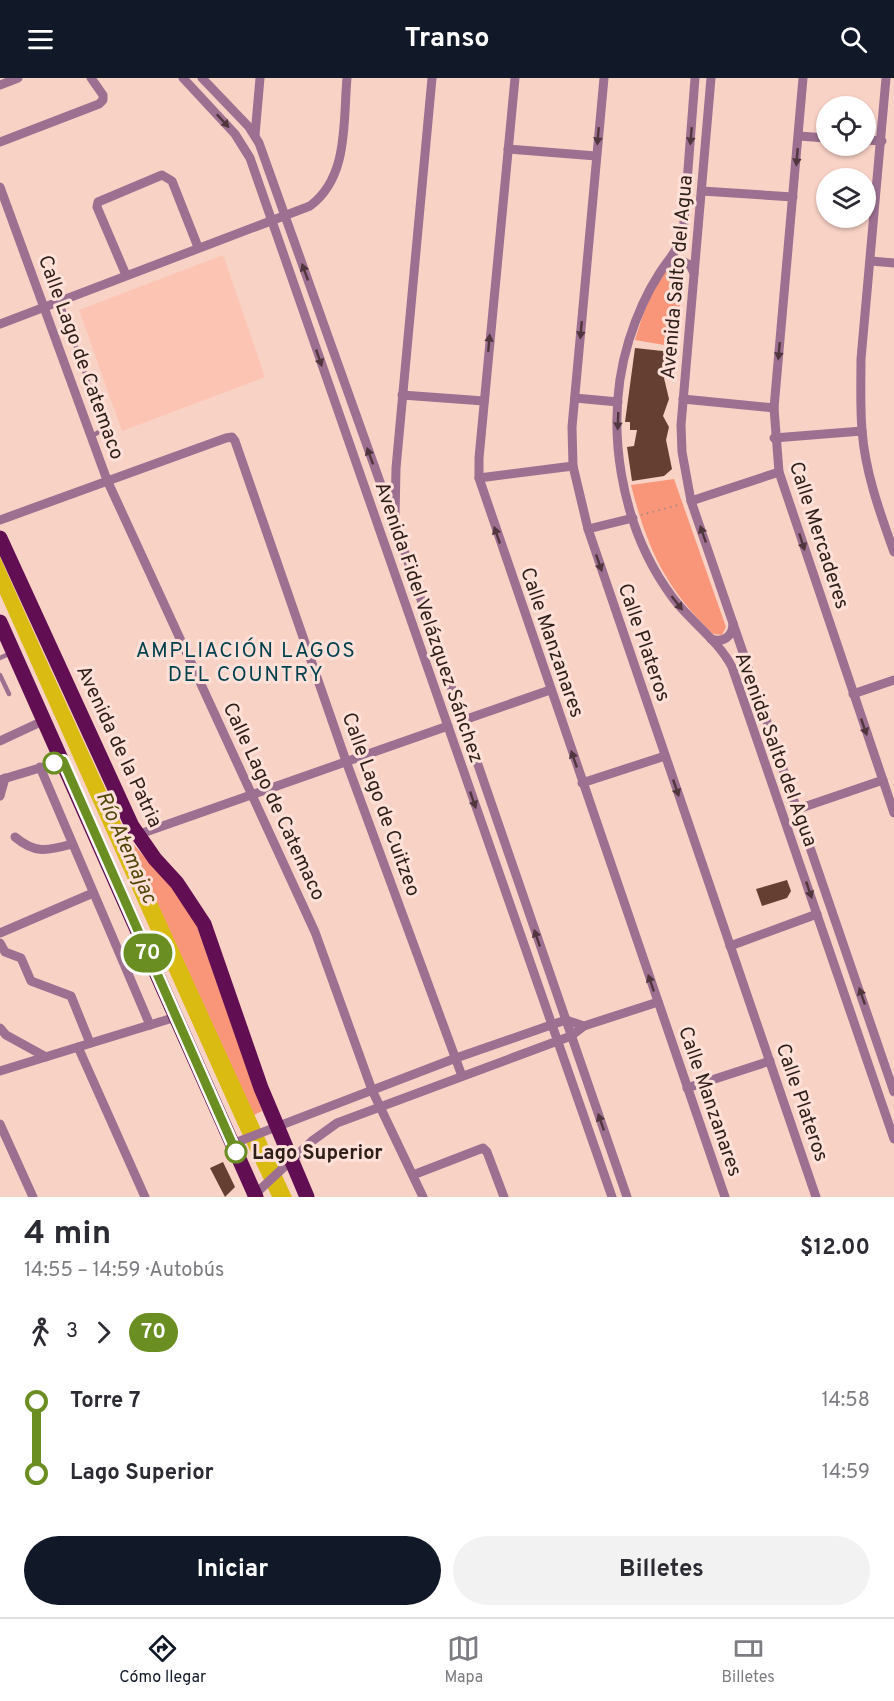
<!DOCTYPE html>
<html lang="es">
<head>
<meta charset="utf-8">
<style>
  :root { --surface:#fff; --page:#f2f2f3; --text:#2b2b33; --muted:#7c7c81; --line:#e1e1e2; --accent:#111827 }
  body { margin:0; font-family:Overpass,sans-serif; background:var(--page); color:var(--text); height:100vh; display:flex; flex-direction:column; font-size:22px; white-space:nowrap }
  * { box-sizing:border-box; margin:0 }
  p { font-size:20px; color:var(--muted) }
  .icon { flex:none; width:33px; height:33px; fill:none; stroke:currentColor; stroke-width:2; stroke-linecap:round; stroke-linejoin:round }
  .map { position:relative; height:1119px; overflow:hidden }
  .details { display:flex; flex-direction:column; background:var(--surface); flex:1 }
  .details>* { flex:none }
  .badge { padding:0 12px; border-radius:20px; font-size:21px; line-height:39px }
  .controls { position:absolute; left:816px; top:18px; display:grid; gap:12px }
  .controls a { display:grid; place-items:center; width:60px; height:60px; border-radius:50%; background:var(--surface); box-shadow:0 2px 4px #0004; font-size:30px }
  .map>.badge { position:absolute; translate:-50% -50%; box-shadow:0 0 0 3px #fff }
  .legs { display:flex; align-items:center; gap:9px; height:66px; padding:0 24px; font-size:20px }
  .legs p { margin-inline-start:auto }
  .headline { display:flex; align-items:center; justify-content:space-between; height:102px; padding:0 24px }
  h1 { font-size:33px; font-weight:700; line-height:45px }
  .action { display:flex; gap:12px; margin-top:auto; padding:12px 24px }
  .action a { flex:1; height:69px; border-radius:36px; background:var(--accent); color:#fff; font-size:24px; font-weight:700; line-height:69px; text-align:center }
  .action a+a { background:var(--page); color:var(--text) }
  ul { padding:0 24px; list-style:none }
  li { display:flex; align-items:center; gap:21px; height:72px; font-size:22px }
  li i { display:grid; place-items:center; width:9px; height:100%; margin:0 8px; background:currentColor }
  li i::after { content:''; width:15px; height:15px; margin:-8px; border:4px solid; border-radius:50%; background:var(--surface) }
  li p { margin-inline-start:auto }
  li:first-child i { background:linear-gradient(#0000 50%,currentColor 0) }
  li:last-child i { background:linear-gradient(currentColor 50%,#0000 0) }
  header { display:flex; justify-content:space-between; align-items:center; height:78px; padding:0 24px; background:var(--accent); color:#fff; font-size:27px; font-weight:700 }
  .menu { display:flex; justify-content:space-around; align-items:center; height:84px; border-top:2px solid var(--line); background:var(--surface); font-size:16px; color:var(--muted) }
  .menu a { display:grid; justify-items:center; gap:3px }
  .menu .on { color:var(--accent) }
  .map>svg:first-child { display:block }
  .built { fill:#fcc4b3 }
  .green { fill:#f99679 }
  .water { fill:#dabb12 }
  .building { fill:#663f33 }
  .lines { fill:none; stroke-linecap:round; stroke-linejoin:round }
  .path { stroke:#aa8b82; stroke-width:2; stroke-dasharray:1.5 4.5; stroke-linecap:butt }
  .lane { stroke:#9d7091; stroke-width:4.5 }
  .street { stroke:#9d7091; stroke-width:9 }
  .primary { stroke:#610e52; stroke-width:15 }
  .oneway { fill:#51373d }
  .line-1-casing { stroke:#fff; stroke-width:14 }
  .line-1 { stroke:#6b8e23; stroke-width:9 }
  .stop-1-dot { fill:#fff; stroke:#6b8e23; stroke-width:3 }
  .labels { text-anchor:middle; stroke-width:6; stroke-linejoin:round; paint-order:stroke }
  .street-label { font-size:20px; fill:#301e19; stroke:#ffe1d9 }
  .stop-label { font-size:20px; font-weight:bold; fill:#301e19; stroke:#ffe1d9; text-anchor:start }
  .neighbourhood-label { font-size:21px; letter-spacing:1.5px; fill:#013f4c; stroke:#ffe1d9 }
  .water-label { font-size:21px; font-style:italic; fill:#514507; stroke:#ffe1d9 }
</style>
</head>
<body>
<header><svg class="icon" aria-label="menu" viewBox="0 0 24 24"><path d="M4 6h16M4 12h16M4 18h16"/></svg>Transo<svg class="icon" aria-label="search" viewBox="0 0 24 24"><circle cx="10" cy="10" r="6"/><path d="M15 15l6 6"/></svg></header>
<div class="map">
<svg width="894" height="1119" viewBox="0 0 894 1119">
  <rect width="100%" height="100%" fill="#f9d2c6"/>
  <polygon class="built" points="223,177 265,299 122,353 79,232"/>
  <g class="green">
    <path d="M675,184l8,6 -7,79 -41,-7c7,-22 20,-68 40,-78z"/>
    <path d="M674,401l52,148 -4,8 -9,-1c-48,-46 -66,-86 -82,-149z"/>
    <polygon points="127,759 179,818 196,846 262,1033 254,1037"/>
  </g>
  <polygon class="water" points="0,479 40,568 292,1119 272,1119 238,1047 0,516"/>
  <g class="building">
    <polygon points="635,270 672,274 674,278 673,288 664,300 669,321 663,338 669,349 666,362 672,391 664,398 632,403 627,369 634,368 637,352 630,352 630,344 625,344"/>
    <polygon points="787,802 791,813 787,820 762,828 756,811"/>
    <polygon points="223,1084 235,1109 225,1119 210,1090"/>
  </g>
  <g class="lines">
    <polyline class="path" points="641,437 682,426"/>
    <g class="lane">
      <polyline points="60,222 104,351 92,358"/>
      <polyline points="0,580 11,575"/>
      <polyline points="0,597 9,616"/>
    </g>
    <g class="street">
      <polyline points="183,0 235,56 250,80 612,1119"/>
      <polyline points="202,0 249,49 259,65 395,446 627,1119"/>
      <polyline points="515,0 479,380 479,400 725,1119"/>
      <polyline points="604,0 572,349 573,388 588,451 816,1119"/>
      <path d="M695,0l-12,157c-4,14 -16,26 -24,39 -13,20 -23,44 -30,66 -26,84 -9,187 44,258 18,24 45,42 59,69l162,472"/>
      <polyline points="711,0 681,347 682,374 691,423 894,1014"/>
      <polyline points="803,0 774,330 779,394 894,735"/>
      <path d="M886,0l-25,281c0,24 -1,47 1,71 3,42 18,83 32,122"/>
      <polyline points="0,7 18,0"/>
      <polyline points="255,57 260,0"/>
      <polyline points="799,58 826,60"/>
      <polyline points="866,62 882,63"/>
      <polyline points="0,64 99,26 103,22 103,17 91,0"/>
      <polyline points="508,71 596,78"/>
      <polyline points="0,109 107,402 315,854 372,1012 423,1119"/>
      <polyline points="702,113 793,119"/>
      <polyline points="871,183 894,185"/>
      <polyline points="667,185 682,183 690,187 694,195"/>
      <polyline points="126,197 97,129 98,124 162,97 172,103 198,169"/>
      <path d="M0,246l310,-118c39,-29 33,-84 37,-128"/>
      <polyline points="402,317 484,323"/>
      <polyline points="575,320 618,324"/>
      <polyline points="683,321 774,330"/>
      <polyline points="774,360 862,353"/>
      <polyline points="479,400 573,388"/>
      <polyline points="691,423 779,394"/>
      <polyline points="395,441 396,390 432,0"/>
      <polyline points="0,442 226,360 232,359 235,363 346,683 462,998"/>
      <polyline points="588,451 633,440"/>
      <path d="M711,561c12,4 22,-2 22,-16"/>
      <polyline points="853,616 894,602"/>
      <polyline points="461,643 550,612"/>
      <polyline points="0,663 45,642"/>
      <polyline points="40,689 150,947"/>
      <polyline points="0,702 63,683"/>
      <polyline points="582,705 665,678"/>
      <polyline points="0,718 5,700"/>
      <polyline points="798,731 883,702"/>
      <polyline points="137,757 448,648"/>
      <path d="M15,759c20,17 32,14 57,7"/>
      <polyline points="0,855 93,815"/>
      <polyline points="0,865 5,874 21,880 31,903 71,918 90,965"/>
      <polyline points="730,868 817,836"/>
      <polyline points="0,950 6,957 46,979"/>
      <polyline points="78,969 145,1119"/>
      <polyline points="0,993 176,939"/>
      <polyline points="687,1010 770,983"/>
      <polyline points="0,1046 33,1119"/>
      <polyline points="232,1066 456,980 551,947 566,942 584,948"/>
      <polyline points="413,1097 483,1070 487,1074 504,1119"/>
      <polyline points="252,1119 312,1063 337,1045 571,958 584,948 658,924"/>
    </g>
    <g class="primary">
      <polyline points="0,460 132,748 155,781 177,805 204,846 261,1010 307,1119"/>
      <polyline points="0,544 256,1119"/>
    </g>
  </g>
  <defs><path id="oneway-solid" d="M-6-.8H1V-3.2L6.5 0L1 3.2V.8H-6Z" transform="scale(1.5)"/></defs>
  <g class="oneway">
    <use href="#oneway-solid" transform="translate(223 43) rotate(47)"/>
    <use href="#oneway-solid" transform="translate(598 58) rotate(95)"/>
    <use href="#oneway-solid" transform="translate(691 58) rotate(95)"/>
    <use href="#oneway-solid" transform="translate(797 79) rotate(95)"/>
    <use href="#oneway-solid" transform="translate(305 194) rotate(-110)"/>
    <use href="#oneway-solid" transform="translate(581 252) rotate(95)"/>
    <use href="#oneway-solid" transform="translate(489 265) rotate(-85)"/>
    <use href="#oneway-solid" transform="translate(779 273) rotate(95)"/>
    <use href="#oneway-solid" transform="translate(319 280) rotate(71)"/>
    <use href="#oneway-solid" transform="translate(618 343) rotate(92)"/>
    <use href="#oneway-solid" transform="translate(370 378) rotate(-110)"/>
    <use href="#oneway-solid" transform="translate(703 456) rotate(-109)"/>
    <use href="#oneway-solid" transform="translate(497 457) rotate(-109)"/>
    <use href="#oneway-solid" transform="translate(802 464) rotate(72)"/>
    <use href="#oneway-solid" transform="translate(599 485) rotate(71)"/>
    <use href="#oneway-solid" transform="translate(677 525) rotate(52)"/>
    <use href="#oneway-solid" transform="translate(864 649) rotate(71)"/>
    <use href="#oneway-solid" transform="translate(574 681) rotate(-109)"/>
    <use href="#oneway-solid" transform="translate(676 710) rotate(71)"/>
    <use href="#oneway-solid" transform="translate(473 722) rotate(71)"/>
    <use href="#oneway-solid" transform="translate(809 812) rotate(71)"/>
    <use href="#oneway-solid" transform="translate(537 860) rotate(-109)"/>
    <use href="#oneway-solid" transform="translate(651 905) rotate(-109)"/>
    <use href="#oneway-solid" transform="translate(862 918) rotate(-109)"/>
    <use href="#oneway-solid" transform="translate(601 1044) rotate(-109)"/>
  </g>
  <g class="lines">
    <g class="line-1-casing">
      <polyline id="line-1" points="54,685 63,683 236,1074"/>
    </g>
    <use href="#line-1" class="line-1"/>
  </g>
  <g class="stop-1-dot">
    <circle cx="54" cy="685" r="10"/>
    <circle cx="236" cy="1074" r="10"/>
  </g>
  <g class="labels">
    <g class="street-label">
      <text transform="translate(676 199) rotate(-85)" y="7">Avenida Salto del Agua</text>
      <text transform="translate(82 279) rotate(70)" y="7">Calle Lago de Catemaco</text>
      <text transform="translate(820 457) rotate(72)" y="7">Calle Mercaderes</text>
      <text transform="translate(430 544) rotate(71)" y="7">Avenida Fidel Velázquez Sánchez</text>
      <text transform="translate(553 564) rotate(71)" y="7">Calle Manzanares</text>
      <text transform="translate(645 564) rotate(71)" y="7">Calle Plateros</text>
      <text transform="translate(120 668) rotate(65)" y="7">Avenida de la Patria</text>
      <text transform="translate(777 671) rotate(70)" y="7">Avenida Salto del Agua</text>
      <text transform="translate(275 723) rotate(65)" y="7">Calle Lago de Catemaco</text>
      <text transform="translate(382 726) rotate(70)" y="7">Calle Lago de Cuitzeo</text>
      <text transform="translate(711 1023) rotate(71)" y="7">Calle Manzanares</text>
      <text transform="translate(803 1024) rotate(71)" y="7">Calle Plateros</text>
    </g>
    <g class="stop-label">
      <text x="252" y="1081">Lago Superior</text>
    </g>
    <g class="neighbourhood-label">
      <text x="246" y="579">AMPLIACIÓN LAGOS<tspan x="246" dy="24">DEL COUNTRY</tspan></text>
    </g>
    <g class="water-label">
      <text transform="translate(127 769) rotate(66)" y="7">Río Atemajac</text>
    </g>
  </g>
</svg>
<div class="controls">
<a><svg class="icon" aria-label="locate" viewBox="0 0 24 24"><circle cx="12" cy="12" r="6"/><path d="M12 2v4M12 18v4M2 12h4M18 12h4"/></svg></a>
<a><svg class="icon" aria-label="layers" viewBox="0 0 24 24"><path d="M12 4l9 5-9 5-9-5zM3 14l9 5 9-5"/></svg></a>
</div>
<b class="badge" style="left:148px;top:875px;background:#6b8e23;color:#fff">70</b>
</div>
<section class="details">
<div class="headline"><div><h1>4 min</h1><p>14:55 – 14:59 · Autobús</p></div><b>$12.00</b></div>
<div class="legs"><svg class="icon" aria-label="walk" viewBox="0 0 24 24"><circle cx="13" cy="4" r="2"/><path d="M13 8l-2 6 4 7M11 14l-3 7M7 12l3-4h3l4 4"/></svg>3<svg class="icon" aria-label="forward" viewBox="0 0 24 24"><path d="M9 5l7 7-7 7"/></svg><b class="badge" style="background:#6b8e23;color:#fff">70</b></div>
<ul>
<li><i style="color:#6b8e23"></i><b>Torre 7</b><p>14:58</p></li>
<li><i style="color:#6b8e23"></i><b>Lago Superior</b><p>14:59</p></li>
</ul>
<div class="action"><a>Iniciar</a><a>Billetes</a></div>
</section>
<nav class="menu">
<a class="on"><svg class="icon" aria-label="directions" viewBox="0 0 24 24"><path d="M12 3l9 9-9 9-9-9zM9 14v-3h6M13 9l2 2-2 2"/></svg>Cómo llegar</a>
<a><svg class="icon" aria-label="map" viewBox="0 0 24 24"><path d="M3 6l6-2 6 2 6-2v14l-6 2-6-2-6 2zM9 4v14M15 6v14"/></svg>Mapa</a>
<a><svg class="icon" aria-label="tickets" viewBox="0 0 24 24"><path d="M3 7h18v10H3zM15 7v10"/></svg>Billetes</a>
</nav>
</body>
</html>
